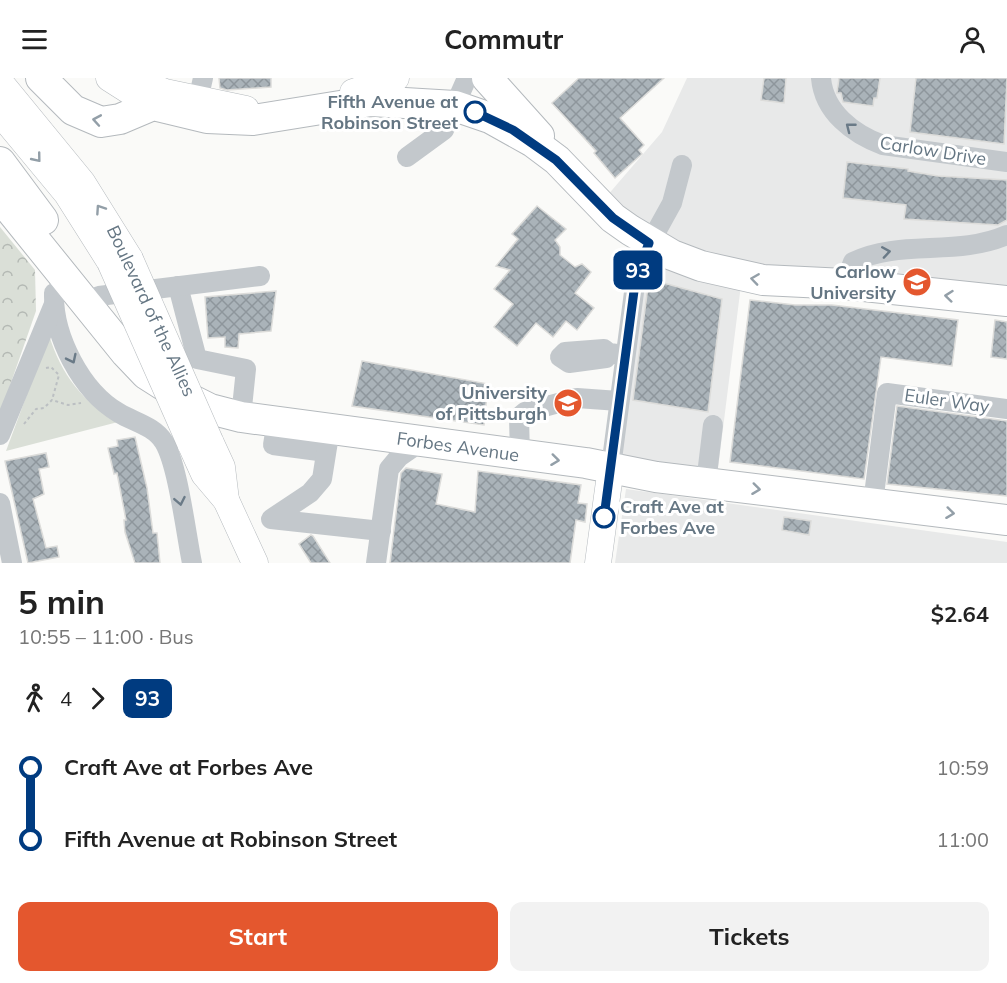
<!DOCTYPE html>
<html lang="en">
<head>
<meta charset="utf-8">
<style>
  :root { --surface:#fff; --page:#f2f2f2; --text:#222; --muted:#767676; --accent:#e4572e }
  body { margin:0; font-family:Mulish,sans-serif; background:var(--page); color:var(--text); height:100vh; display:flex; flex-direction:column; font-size:22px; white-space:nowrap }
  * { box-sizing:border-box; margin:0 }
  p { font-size:20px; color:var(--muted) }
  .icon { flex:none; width:33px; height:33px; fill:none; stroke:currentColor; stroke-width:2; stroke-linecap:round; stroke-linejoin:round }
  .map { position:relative; height:485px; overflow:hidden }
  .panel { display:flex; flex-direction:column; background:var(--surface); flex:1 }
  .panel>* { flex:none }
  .badge { padding:0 12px; border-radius:9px; font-size:21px; line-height:39px }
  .map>.badge { position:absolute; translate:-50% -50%; box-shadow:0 0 0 3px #fff }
  .legs { display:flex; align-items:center; gap:9px; height:66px; padding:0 18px; font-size:20px }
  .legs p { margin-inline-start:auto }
  .overview { display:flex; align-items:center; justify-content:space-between; height:102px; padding:0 18px }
  h1 { font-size:33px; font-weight:700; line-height:45px }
  .action { display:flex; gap:12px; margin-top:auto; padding:12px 18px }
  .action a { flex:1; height:69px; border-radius:12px; background:var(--accent); color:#fff; font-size:24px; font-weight:700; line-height:69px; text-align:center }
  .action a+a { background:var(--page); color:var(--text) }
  ul { padding:0 18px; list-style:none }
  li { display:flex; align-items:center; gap:21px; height:72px; font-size:22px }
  li i { display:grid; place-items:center; width:9px; height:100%; margin:0 8px; background:currentColor }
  li i::after { content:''; width:15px; height:15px; margin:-8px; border:4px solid; border-radius:50%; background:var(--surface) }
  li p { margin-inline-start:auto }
  li:first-child i { background:linear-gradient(#0000 50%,currentColor 0) }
  li:last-child i { background:linear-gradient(currentColor 50%,#0000 0) }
  header { display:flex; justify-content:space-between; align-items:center; height:78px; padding:0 18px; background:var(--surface); font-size:27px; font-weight:700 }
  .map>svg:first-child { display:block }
  .built { fill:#e8e9e9 }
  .green { fill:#dadfd7 }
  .forest { fill:url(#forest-crowns) }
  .building { fill:url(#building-cross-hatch); stroke:#dcdcda; stroke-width:1.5 }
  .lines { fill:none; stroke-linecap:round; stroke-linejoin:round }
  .major-casing { stroke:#b5babe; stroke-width:27 }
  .highway-casing { stroke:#b4b9bd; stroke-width:32 }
  .path { stroke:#bbbfc2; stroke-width:2; stroke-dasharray:3 3; stroke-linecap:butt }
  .minor { stroke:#c3c8cc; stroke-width:20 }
  .major { stroke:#fff; stroke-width:26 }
  .highway { stroke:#fff; stroke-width:30 }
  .major-bridge-casing { stroke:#b5babe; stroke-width:27; stroke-linecap:butt }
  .major-bridge { stroke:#fff; stroke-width:26 }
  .oneway { stroke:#939fa8 }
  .oneway2 { stroke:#6a7a87 }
  .line-1-casing { stroke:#fff; stroke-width:14 }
  .line-1 { stroke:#003b80; stroke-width:9 }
  .stop-1-dot { fill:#fff; stroke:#003b80; stroke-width:3 }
  .labels { text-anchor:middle; stroke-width:6; stroke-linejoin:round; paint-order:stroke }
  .stop-label { font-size:18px; font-weight:bold; fill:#657683; stroke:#fff; text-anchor:end }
  .street-label { font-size:18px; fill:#657683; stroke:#fff }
  .poi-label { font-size:18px; font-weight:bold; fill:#657683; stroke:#fff; text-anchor:end }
</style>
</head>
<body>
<header><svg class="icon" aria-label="menu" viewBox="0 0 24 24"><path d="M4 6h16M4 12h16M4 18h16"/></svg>Commutr<svg class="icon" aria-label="person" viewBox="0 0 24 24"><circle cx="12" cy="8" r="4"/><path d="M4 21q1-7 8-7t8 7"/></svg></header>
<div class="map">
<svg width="1007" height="485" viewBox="0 0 1007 485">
  <defs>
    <pattern id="forest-crowns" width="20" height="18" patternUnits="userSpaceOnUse" patternTransform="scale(1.5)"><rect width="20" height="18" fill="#dadfd7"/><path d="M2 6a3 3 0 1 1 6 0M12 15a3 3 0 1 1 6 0" fill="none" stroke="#b4b9b4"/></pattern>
    <pattern id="building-cross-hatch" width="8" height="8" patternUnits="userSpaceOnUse" patternTransform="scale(1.5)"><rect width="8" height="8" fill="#aab3b9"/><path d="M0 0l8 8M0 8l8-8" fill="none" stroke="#8e969c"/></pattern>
  </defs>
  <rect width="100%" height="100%" fill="#fafaf8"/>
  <g class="built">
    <polygon points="687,0 1007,0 1007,223 741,207 716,406 611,389 641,181 600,126 662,54"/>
    <polygon points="626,411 1007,464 1007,485 615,485"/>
  </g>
  <path class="green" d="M49,257c12,39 34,68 69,87l-112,29z"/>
  <polygon class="forest" points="0,149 35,192 36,233 0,336"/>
  <g class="building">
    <polygon points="219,0 271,0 271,9 227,12 220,10"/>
    <polygon points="579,0 664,0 620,40 644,67 639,72 642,76 615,100 594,75 596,73 552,25"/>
    <polygon points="764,0 786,0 784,25 761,22"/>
    <polygon points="839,0 880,0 877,20 874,20 873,28 843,24 841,15 837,15"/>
    <polygon points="916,0 1007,0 1004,66 910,54"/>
    <polygon points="847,84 908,91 908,93 938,98 1007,102 1007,142 998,147 904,141 906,127 843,120"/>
    <polygon points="537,128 566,151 555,162 560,169 560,177 575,189 582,186 591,194 575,215 594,230 577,252 566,243 553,259 536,245 517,268 494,249 513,226 494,211 510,192 496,188 518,161 512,156"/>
    <polygon points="649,201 722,221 708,334 633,322"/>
    <polygon points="276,213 271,253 239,256 238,270 225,269 225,259 208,260 205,219"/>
    <polygon points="750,222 795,227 832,227 958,242 952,288 881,279 864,401 730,384"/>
    <polygon points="995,242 1007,244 1007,281 991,279"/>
    <polygon points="362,283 488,306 484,347 352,328"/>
    <polygon points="897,328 1007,343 1007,418 887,406"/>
    <polygon points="135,359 147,410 153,455 157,455 160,485 135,485 125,454 124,442 126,442 117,395 114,396 108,370 118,368 117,362"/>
    <polygon points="46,375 49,389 39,391 44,416 33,421 46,470 57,468 59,479 28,485 5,383"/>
    <polygon points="406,390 442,396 436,426 475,434 478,393 581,407 578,425 587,426 585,444 576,442 570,485 390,485 401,395"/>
    <polygon points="784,439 811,443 809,457 782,452"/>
    <polygon points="311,457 313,458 330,485 311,485 299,466"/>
  </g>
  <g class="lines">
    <g class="major-casing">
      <g id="major">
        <polyline points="109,0 142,21"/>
        <polyline points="131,0 165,14 246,31"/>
        <polyline points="0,4 82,104 130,181"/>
        <polyline points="353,14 396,0"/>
        <polyline points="0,35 67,116 110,184"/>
        <polyline points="210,363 222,389 226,422"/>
        <polyline points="190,365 204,396 226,422 255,485"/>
        <polyline points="598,485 611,389"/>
      </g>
    </g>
    <g class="highway-casing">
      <g id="highway">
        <polyline points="41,0 73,32 101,44 120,41 153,27 207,40 253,42 371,23 455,28 490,40 533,64 557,82 613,140 630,152 672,177 701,188 763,202 845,206 1007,223"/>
        <polyline points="487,0 539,58"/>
        <polyline points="0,84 43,142"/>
        <polyline points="0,119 126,275 146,296 168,310 210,331 241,339 586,385 656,399 1007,442"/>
      </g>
    </g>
    <g class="path">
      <polyline points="46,290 51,289 59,297 52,322"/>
      <polyline points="24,346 36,331 44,330 52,322 68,327 81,325"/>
    </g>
    <g class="minor">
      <path d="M821,0c3,34 32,56 62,67l124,17"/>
      <polyline points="198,22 203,0"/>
      <polyline points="407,79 444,52 467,0"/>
      <path d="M845,206l8,-22c47,-23 104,-5 154,-27"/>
      <polyline points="178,208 197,281 246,291 241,339"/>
      <path d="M54,215c-1,43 27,98 65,120 15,9 35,13 45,29 14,23 22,92 28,121"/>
      <polyline points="99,218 260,198"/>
      <polyline points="609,275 606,280 569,285 560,279 565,274 604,271 609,275 625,277"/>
      <polyline points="277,343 273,367 326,374"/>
      <polyline points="330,351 322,401 310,415 271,441 381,453"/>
      <polyline points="0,357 54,226"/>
      <polyline points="520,378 519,339 525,334 577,320 619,323"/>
      <polyline points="611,389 636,199 641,181 672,125 682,87"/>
      <polyline points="706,405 713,347"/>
      <polyline points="0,425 12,485"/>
      <polyline points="873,425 887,315 1007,331"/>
      <polyline points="376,485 389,391 399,379 422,363"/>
    </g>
    <use href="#major" class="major"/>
    <use href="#highway" class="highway"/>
    <g class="major-bridge-casing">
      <g id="major-bridge">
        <polyline points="130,181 210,363"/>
        <polyline points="110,184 190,365"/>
      </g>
    </g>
    <use href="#major-bridge" class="major-bridge"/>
  </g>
  <defs><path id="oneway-chevron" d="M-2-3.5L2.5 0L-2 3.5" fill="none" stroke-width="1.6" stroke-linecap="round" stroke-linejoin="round" transform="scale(1.5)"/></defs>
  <g class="oneway">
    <use href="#oneway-chevron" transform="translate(97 42) rotate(-170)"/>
    <use href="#oneway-chevron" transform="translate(37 80) rotate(51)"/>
    <use href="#oneway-chevron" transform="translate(100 131) rotate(-124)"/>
    <use href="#oneway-chevron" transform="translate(755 201) rotate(-172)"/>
    <use href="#oneway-chevron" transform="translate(949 218) rotate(-174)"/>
    <use href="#oneway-chevron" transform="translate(555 382) rotate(7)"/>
    <use href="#oneway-chevron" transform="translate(756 411) rotate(7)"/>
    <use href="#oneway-chevron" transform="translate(950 435) rotate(7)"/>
  </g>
  <g class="oneway2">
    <use href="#oneway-chevron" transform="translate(850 49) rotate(-142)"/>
    <use href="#oneway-chevron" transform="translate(886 174) rotate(-9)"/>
    <use href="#oneway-chevron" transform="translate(72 281) rotate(64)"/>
    <use href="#oneway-chevron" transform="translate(180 423) rotate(79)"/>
  </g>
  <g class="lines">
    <g class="line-1-casing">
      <polyline id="line-1" points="475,34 513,52 556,82 613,140 649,165 636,198 604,439"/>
    </g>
    <use href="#line-1" class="line-1"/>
  </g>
  <defs>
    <g id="university-disc" transform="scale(1.5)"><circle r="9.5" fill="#e4572e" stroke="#fff"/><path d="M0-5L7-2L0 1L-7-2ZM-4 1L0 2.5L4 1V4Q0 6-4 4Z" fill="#fff"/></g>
  </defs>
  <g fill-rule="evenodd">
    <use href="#university-disc" x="917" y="204"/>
    <use href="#university-disc" x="568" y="325"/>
  </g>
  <g class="stop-1-dot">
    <circle cx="475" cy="34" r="10"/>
    <circle cx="604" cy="439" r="10"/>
  </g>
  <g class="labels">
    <g class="stop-label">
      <text x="458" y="30">Fifth Avenue at<tspan x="458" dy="21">Robinson Street</tspan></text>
      <text x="620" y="435" text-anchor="start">Craft Ave at<tspan x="620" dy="21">Forbes Ave</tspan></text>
    </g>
    <g class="street-label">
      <text transform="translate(933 73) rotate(9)" y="6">Carlow Drive</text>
      <text transform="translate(151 233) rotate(65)" y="6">Boulevard of the Allies</text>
      <text transform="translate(947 323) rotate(8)" y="6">Euler Way</text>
      <text transform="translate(458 369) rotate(8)" y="6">Forbes Avenue</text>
    </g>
    <g class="poi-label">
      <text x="896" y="200">Carlow<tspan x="896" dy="21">University</tspan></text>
      <text x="547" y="321">University<tspan x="547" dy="21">of Pittsburgh</tspan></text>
    </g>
  </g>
</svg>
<b class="badge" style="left:638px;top:192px;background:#003b80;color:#fff">93</b>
</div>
<section class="panel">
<div class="overview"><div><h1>5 min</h1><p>10:55 – 11:00 · Bus</p></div><b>$2.64</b></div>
<div class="legs"><svg class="icon" aria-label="walk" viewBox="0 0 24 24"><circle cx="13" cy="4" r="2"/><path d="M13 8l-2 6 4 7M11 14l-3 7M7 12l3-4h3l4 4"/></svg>4<svg class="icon" aria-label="forward" viewBox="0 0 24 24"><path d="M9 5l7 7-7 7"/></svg><b class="badge" style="background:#003b80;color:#fff">93</b></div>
<ul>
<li><i style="color:#003b80"></i><b>Craft Ave at Forbes Ave</b><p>10:59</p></li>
<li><i style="color:#003b80"></i><b>Fifth Avenue at Robinson Street</b><p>11:00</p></li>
</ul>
<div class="action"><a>Start</a><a>Tickets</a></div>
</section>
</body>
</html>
